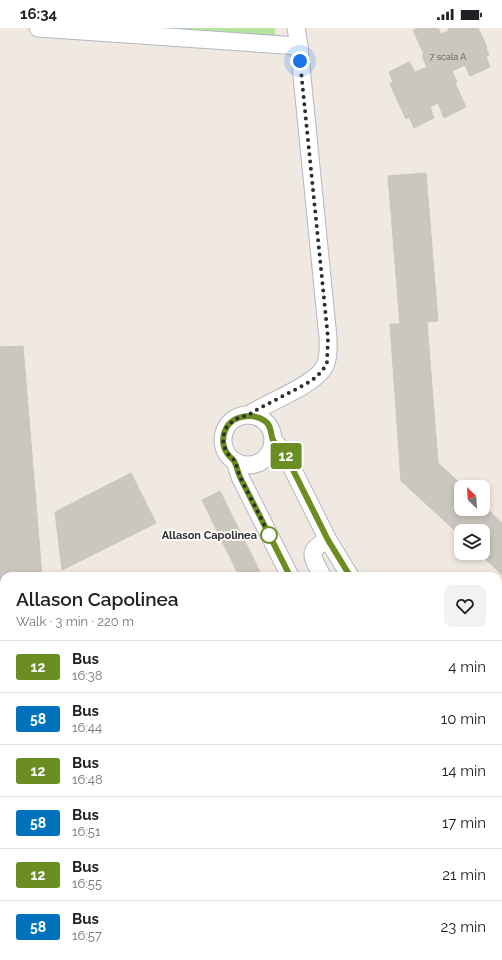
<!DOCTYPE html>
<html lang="en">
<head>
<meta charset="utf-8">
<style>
  :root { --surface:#fff; --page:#f2f2f2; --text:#202124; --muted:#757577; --line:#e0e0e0 }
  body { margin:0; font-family:Raleway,sans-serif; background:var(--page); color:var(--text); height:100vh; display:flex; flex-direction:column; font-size:15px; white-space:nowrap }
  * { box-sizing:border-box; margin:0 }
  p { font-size:13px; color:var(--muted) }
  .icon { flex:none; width:22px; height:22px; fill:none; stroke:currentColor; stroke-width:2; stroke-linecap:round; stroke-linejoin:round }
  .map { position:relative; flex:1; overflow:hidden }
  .panel { position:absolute; left:0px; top:544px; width:502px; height:388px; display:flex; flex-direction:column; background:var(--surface); border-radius:12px 12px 0 0; box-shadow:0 2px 6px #0003 }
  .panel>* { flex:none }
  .badge { padding:0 8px; border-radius:3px; font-size:14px; line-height:26px }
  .needle { width:26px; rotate:335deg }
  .tools { position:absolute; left:454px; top:452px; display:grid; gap:8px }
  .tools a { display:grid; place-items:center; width:36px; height:36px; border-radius:8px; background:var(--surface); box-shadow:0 2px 6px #0003; font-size:20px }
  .you { position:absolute; width:20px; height:20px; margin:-10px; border:3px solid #fff; border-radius:50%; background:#1a73e8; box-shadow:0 0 0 6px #1a73e833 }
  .map>.badge { position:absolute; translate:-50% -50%; box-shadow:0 0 0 2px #fff }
  .round { display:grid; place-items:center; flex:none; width:42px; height:42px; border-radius:8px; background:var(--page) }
  .headline { display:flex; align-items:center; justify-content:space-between; height:68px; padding:0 16px }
  h1 { font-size:19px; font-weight:600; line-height:30px }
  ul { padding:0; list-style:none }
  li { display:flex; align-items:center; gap:12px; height:52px; padding:0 16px; border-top:1px solid var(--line) }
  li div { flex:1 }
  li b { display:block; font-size:15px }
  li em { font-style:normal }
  li .badge { min-width:44px; font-weight:700; text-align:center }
  .status { display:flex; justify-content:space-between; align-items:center; height:28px; padding:0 20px; background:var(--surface); direction:ltr }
  .status svg { height:11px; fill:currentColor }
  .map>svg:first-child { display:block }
  .green { fill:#b6e59e }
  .building { fill:#cbc7bf; stroke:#cbc5ba }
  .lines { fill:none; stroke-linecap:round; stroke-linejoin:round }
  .service-casing { stroke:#b4b7c1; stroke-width:11 }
  .minor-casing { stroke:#b4b7c1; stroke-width:19 }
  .tertiary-casing { stroke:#b4b7c1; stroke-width:23 }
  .service { stroke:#fff; stroke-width:9 }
  .minor { stroke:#fff; stroke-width:17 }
  .tertiary { stroke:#fff; stroke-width:21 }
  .line-casing { stroke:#fff; stroke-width:9 }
  .line { stroke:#6b8e23; stroke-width:6 }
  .walk { stroke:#2e2e2e; stroke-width:4; stroke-dasharray:0 7.2 }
  .stop-dot { fill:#fff; stroke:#6b8e23; stroke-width:2 }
  .labels { text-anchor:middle; stroke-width:3.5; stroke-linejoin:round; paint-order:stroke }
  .number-label { font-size:9px; fill:#555452 }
  .stop-label { font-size:11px; font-weight:bold; fill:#2e2e2e; stroke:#fff; text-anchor:end }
</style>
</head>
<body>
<div class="status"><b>16:34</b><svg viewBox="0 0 49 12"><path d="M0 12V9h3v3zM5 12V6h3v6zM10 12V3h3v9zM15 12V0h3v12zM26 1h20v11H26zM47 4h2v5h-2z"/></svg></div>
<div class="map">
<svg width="502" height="932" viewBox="0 0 502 932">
  <rect width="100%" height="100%" fill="#efe9e1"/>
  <g class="green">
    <polygon points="158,0 275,0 275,9"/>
    <polygon points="4,674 4,808 0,764 0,675"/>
    <polygon points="498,794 502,805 502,876 498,867"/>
  </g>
  <g class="building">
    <polygon points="418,0 438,0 441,6 449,3 448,0 478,0 487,19 486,20 489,27 486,29 490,39 470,48 465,37 452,43 457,54 455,55 466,79 444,90 438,75 430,79 434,90 414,100 409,89 406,91 393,63 390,55 393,54 389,44 409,34 415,44 427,39 422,28 424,26 413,2"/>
    <polygon points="426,145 438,293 427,294 438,435 464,459 461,459 461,481 483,481 483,477 502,495 502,547 479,525 483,525 483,503 461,503 461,508 401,453 390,296 400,296 388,148"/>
    <polygon points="23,318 42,548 12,548 0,403 0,319"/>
    <polygon points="0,403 12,548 4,548 4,638 0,638"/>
    <polygon points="131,445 156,495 62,542 55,484"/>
    <polygon points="220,463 262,548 239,548 202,472"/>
    <rect x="114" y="928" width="252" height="4"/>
  </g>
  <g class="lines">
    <g class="service-casing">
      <g id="service">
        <polyline points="502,791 502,792"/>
        <polyline points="0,875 4,920"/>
        <polyline points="498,918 502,918"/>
        <polyline points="5,928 5,932"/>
      </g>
    </g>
    <g class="minor-casing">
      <g id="minor">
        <polyline points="38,0 299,18"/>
        <path d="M248,387c19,-13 72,-31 78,-52 3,-8 2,-17 2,-25l-29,-292 -3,-18"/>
        <circle cx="248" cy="412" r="25"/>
        <polyline points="273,412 284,424 328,512 350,548"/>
        <polyline points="235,433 240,449 290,548"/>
        <path d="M322,548c-9,-19 -17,-25 6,-36"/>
        <polyline points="498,640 502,640"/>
        <polyline points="498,720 502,720"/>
        <polyline points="498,754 502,751"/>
        <polyline points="489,928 491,932"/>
      </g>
    </g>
    <g class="tertiary-casing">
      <g id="tertiary">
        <polyline points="498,657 502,657"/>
        <polyline points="0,660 4,660"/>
        <polyline points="498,701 502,701"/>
      </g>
    </g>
    <use href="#service" class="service"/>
    <use href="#minor" class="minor"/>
    <use href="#tertiary" class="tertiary"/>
  </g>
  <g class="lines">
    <g class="line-casing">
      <path id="line" d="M290,548l-50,-99c-2,-4 -3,-10 -5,-14 -1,-4 -6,-6 -8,-10 -8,-12 -3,-30 11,-35 10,-3 19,-3 27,3 7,5 5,12 8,19 2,4 8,8 11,12l44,88 22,36"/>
    </g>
    <use href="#line" class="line"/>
    <polyline class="walk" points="269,507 270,508 240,449 235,433 228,426 223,416 224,406 227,398 236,391 248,387 258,381 306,356 315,350 323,342 327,334 328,310 300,33"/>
  </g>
  <circle class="stop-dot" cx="269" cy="507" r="8"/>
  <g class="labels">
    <g class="number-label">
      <text x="448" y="32">7 scala A</text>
    </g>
    <g class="stop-label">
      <text x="257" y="511">Allason Capolinea</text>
    </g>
  </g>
</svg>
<div class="tools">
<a><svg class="needle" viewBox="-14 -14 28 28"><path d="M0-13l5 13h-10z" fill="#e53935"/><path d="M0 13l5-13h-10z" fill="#757577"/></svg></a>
<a><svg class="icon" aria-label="layers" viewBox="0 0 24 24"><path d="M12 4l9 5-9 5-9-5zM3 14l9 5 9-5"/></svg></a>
</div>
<div class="you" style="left:300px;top:33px"></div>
<b class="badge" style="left:286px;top:428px;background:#6b8e23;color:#fff">12</b>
<section class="panel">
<div class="headline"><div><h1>Allason Capolinea</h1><p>Walk · 3 min · 220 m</p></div><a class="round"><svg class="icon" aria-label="heart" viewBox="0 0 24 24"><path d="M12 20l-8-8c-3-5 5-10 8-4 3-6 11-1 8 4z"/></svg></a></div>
<ul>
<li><span class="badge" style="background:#6b8e23;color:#fff">12</span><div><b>Bus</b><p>16:38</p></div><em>4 min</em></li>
<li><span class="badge" style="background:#0072bc;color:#fff">58</span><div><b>Bus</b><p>16:44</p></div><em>10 min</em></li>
<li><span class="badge" style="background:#6b8e23;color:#fff">12</span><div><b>Bus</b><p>16:48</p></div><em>14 min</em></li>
<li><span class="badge" style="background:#0072bc;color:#fff">58</span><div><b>Bus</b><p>16:51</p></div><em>17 min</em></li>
<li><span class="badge" style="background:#6b8e23;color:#fff">12</span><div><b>Bus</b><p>16:55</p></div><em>21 min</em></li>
<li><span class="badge" style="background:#0072bc;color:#fff">58</span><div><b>Bus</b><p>16:57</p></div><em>23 min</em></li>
</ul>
</section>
</div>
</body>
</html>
